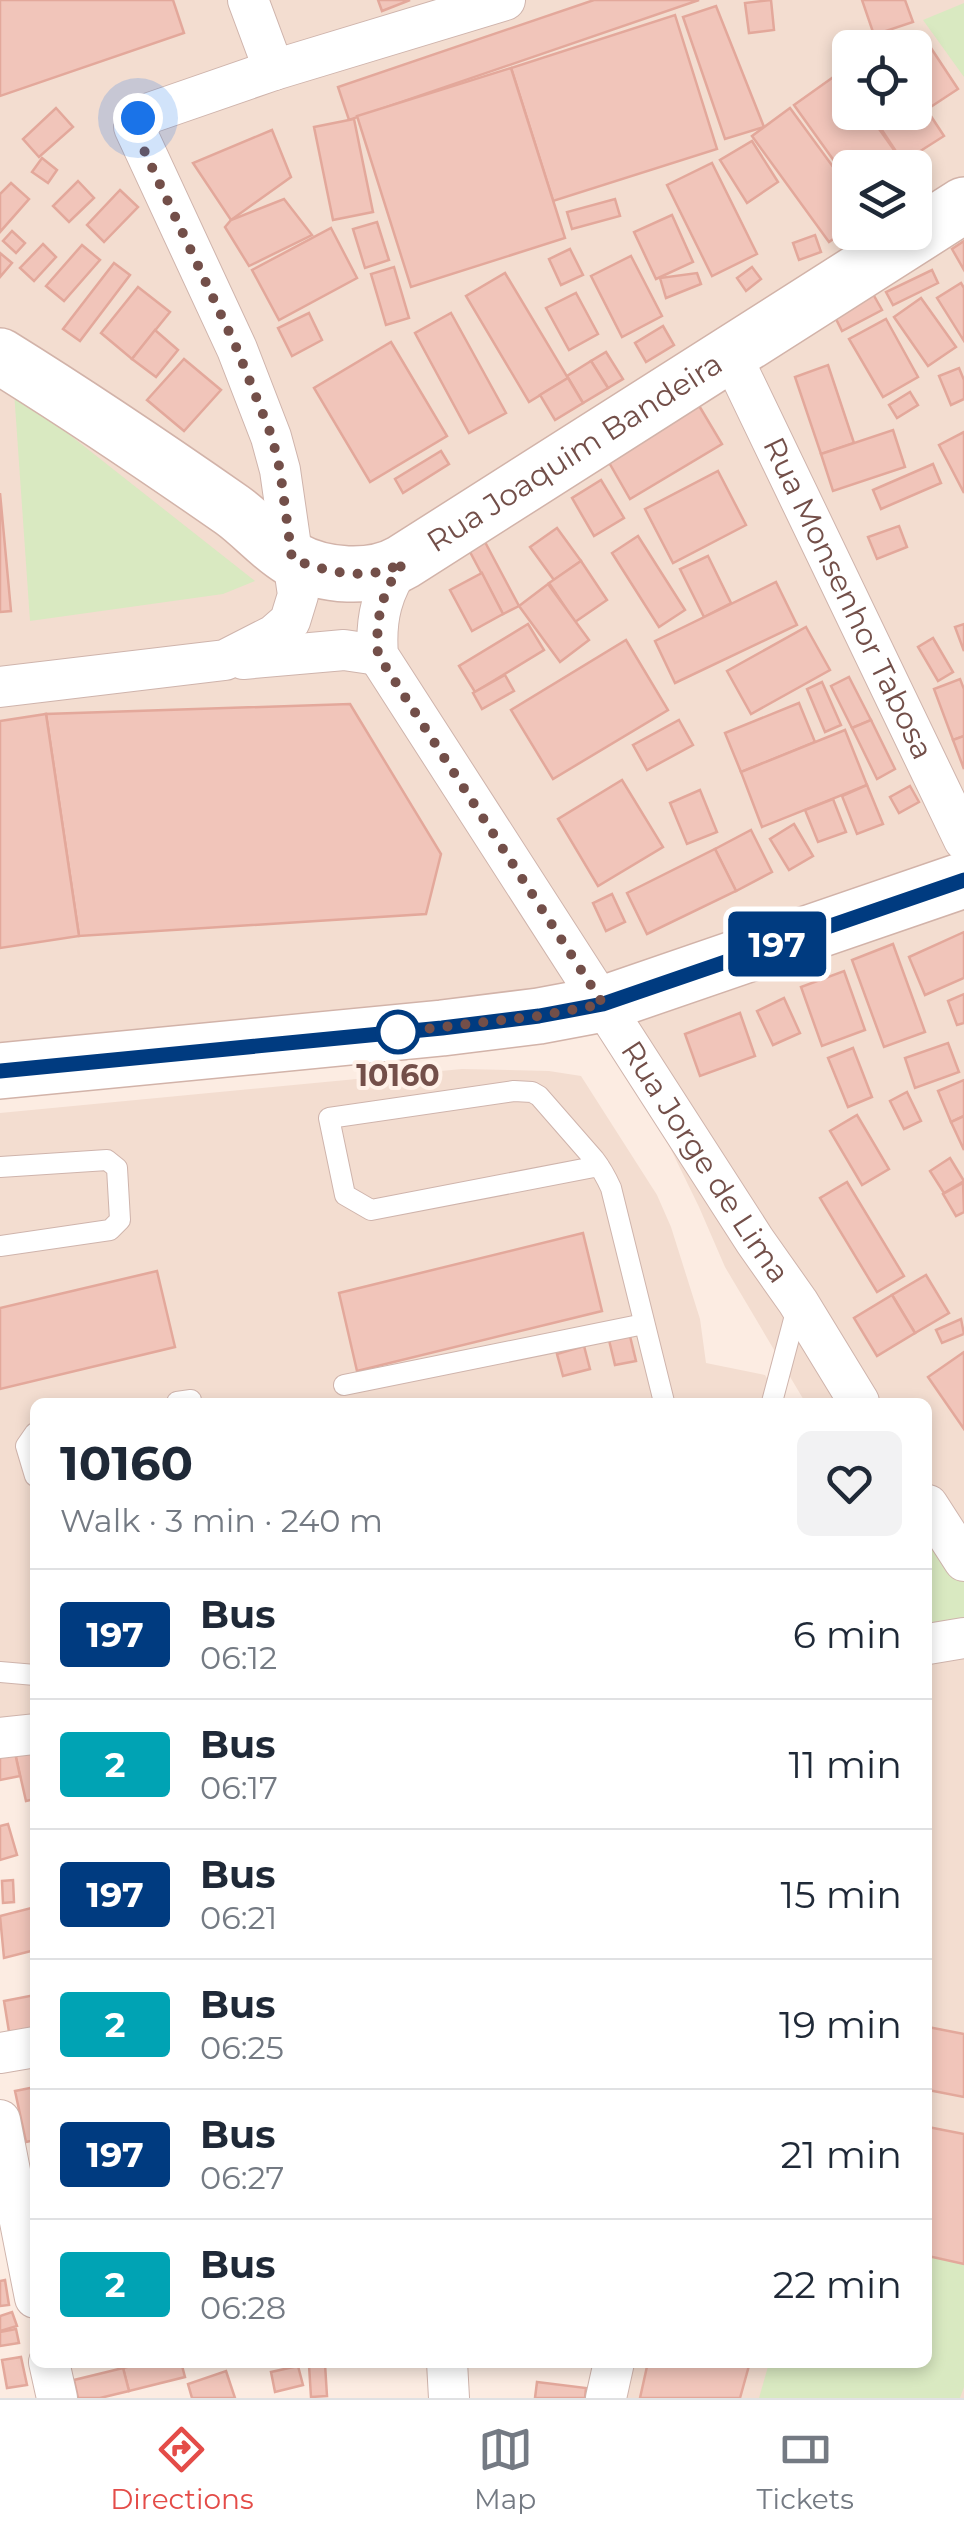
<!DOCTYPE html>
<html lang="en">
<head>
<meta charset="utf-8">
<style>
  :root { --surface:#fff; --page:#f2f2f3; --text:#1f2937; --muted:#747a83; --line:#e0e1e3; --accent:#e44c48 }
  body { margin:0; font-family:Montserrat,sans-serif; background:var(--page); color:var(--text); height:100vh; display:flex; flex-direction:column; font-size:38px; white-space:nowrap }
  * { box-sizing:border-box; margin:0 }
  p { font-size:32px; color:var(--muted) }
  .icon { flex:none; width:55px; height:55px; fill:none; stroke:currentColor; stroke-width:2; stroke-linecap:round; stroke-linejoin:round }
  .map { position:relative; flex:1; overflow:hidden }
  .side { position:absolute; left:30px; top:1398px; width:902px; height:970px; display:flex; flex-direction:column; background:var(--surface); border-radius:15px; box-shadow:0 5px 15px #0003 }
  .side>* { flex:none }
  .badge { padding:0 20px; border-radius:8px; font-size:35px; line-height:65px }
  .tools { position:absolute; left:832px; top:30px; display:grid; gap:20px }
  .tools a { display:grid; place-items:center; width:100px; height:100px; border-radius:15px; background:var(--surface); box-shadow:0 5px 15px #0003; font-size:50px }
  .you { position:absolute; width:50px; height:50px; margin:-25px; border:8px solid #fff; border-radius:50%; background:#1a73e8; box-shadow:0 0 0 15px #1a73e833 }
  .map>.badge { position:absolute; translate:-50% -50%; box-shadow:0 0 0 5px #fff }
  .round { display:grid; place-items:center; flex:none; width:105px; height:105px; border-radius:15px; background:var(--page) }
  .headline { display:flex; align-items:center; justify-content:space-between; height:170px; padding:0 30px }
  h1 { font-size:48px; font-weight:700; line-height:75px }
  ul { padding:0; list-style:none }
  li { display:flex; align-items:center; gap:30px; height:130px; padding:0 30px; border-top:2px solid var(--line) }
  li div { flex:1 }
  li b { display:block; font-size:38px }
  li em { font-style:normal }
  li .badge { min-width:110px; font-weight:700; text-align:center }
  .tabs { display:flex; justify-content:space-around; align-items:center; height:140px; border-top:2px solid var(--line); background:var(--surface); font-size:28px; color:var(--muted) }
  .tabs a { display:grid; justify-items:center; gap:5px }
  .tabs .selected { color:var(--accent) }
  .map>svg:first-child { display:block }
  .residential { fill:#f3ddd0; fill-rule:evenodd }
  .green { fill:#d9e9c1 }
  .building { fill:#f1c5ba; stroke:#e3a89b; stroke-width:2.5 }
  .lines { fill:none; stroke-linecap:round; stroke-linejoin:round }
  .service-casing { stroke:#cfb4ac; stroke-width:22 }
  .minor-casing { stroke:#cfb4ac; stroke-width:42 }
  .secondary-casing { stroke:#d2b3a9; stroke-width:58 }
  .service { stroke:#fff; stroke-width:20 }
  .minor { stroke:#fff; stroke-width:40 }
  .secondary { stroke:#fff; stroke-width:55 }
  .line-casing { stroke:#fff; stroke-width:22 }
  .line { stroke:#003b80; stroke-width:15 }
  .walk { stroke:#734f49; stroke-width:10; stroke-dasharray:0 18 }
  .stop-dot { fill:#fff; stroke:#003b80; stroke-width:5 }
  .labels { text-anchor:middle; stroke-width:8; stroke-linejoin:round; paint-order:stroke }
  .street-label { font-size:30px; fill:#734f49; stroke:#fff1e8 }
  .stop-label { font-size:30px; font-weight:bold; fill:#734f49; stroke:#fff1e8 }
</style>
</head>
<body>
<div class="map">
<svg width="964" height="2398" viewBox="0 0 964 2398">
  <rect width="100%" height="100%" fill="#fcece2"/>
  <g class="residential">
    <path d="M0,0h964v2398h-349l10,-35 303,-1v-960h-123l-80,-135 -26,-60 -97,-199 -602,63zM850,48h65v64h-65zM850,168h65v64h-65z"/>
    <polygon points="462,1069 549,1071 581,1076 657,1195 671,1227 700,1319 706,1363 765,1375 781,1402 35,1402 35,1724 0,1728 0,1113"/>
  </g>
  <g class="green">
    <polygon points="964,3 964,77 923,20"/>
    <polygon points="14,391 255,581 223,594 30,621"/>
    <polygon points="928,1526 964,1581 964,1627 928,1633"/>
    <polygon points="964,2207 964,2387 960,2398 759,2398 769,2363 928,2362 928,2252 946,2255"/>
  </g>
  <g class="building">
    <polygon points="0,0 173,0 184,33 0,96"/>
    <polygon points="378,0 410,0 382,11"/>
    <polygon points="594,0 699,0 349,120 338,87"/>
    <polygon points="771,0 774,30 749,33 745,3"/>
    <polygon points="862,0 905,0 913,22 874,35"/>
    <polygon points="716,6 764,127 725,139 683,17"/>
    <polygon points="675,15 717,149 553,201 511,68"/>
    <polygon points="925,39 958,89 926,110 915,92 915,48 912,48"/>
    <polygon points="511,68 565,238 411,287 357,116"/>
    <polygon points="839,73 850,89 850,112 867,112 899,157 884,168 850,168 850,183 794,105"/>
    <polygon points="915,92 944,136 903,162 870,112 915,112"/>
    <polygon points="56,108 73,127 39,157 23,139"/>
    <polygon points="790,108 850,190 850,227 829,242 752,136"/>
    <polygon points="354,119 373,212 333,220 314,127"/>
    <polygon points="272,130 291,177 231,220 193,163"/>
    <polygon points="752,141 778,182 747,203 720,160"/>
    <polygon points="42,158 57,170 48,183 32,172"/>
    <polygon points="712,163 757,254 712,276 667,185"/>
    <polygon points="78,181 94,198 69,222 53,206"/>
    <polygon points="11,183 29,199 0,232 0,194"/>
    <polygon points="120,190 138,207 104,242 87,225"/>
    <polygon points="284,199 312,235 249,266 225,227 231,220"/>
    <polygon points="615,199 620,216 572,229 567,212"/>
    <polygon points="672,215 693,262 656,279 634,232"/>
    <polygon points="377,222 389,260 365,268 353,229"/>
    <polygon points="331,228 357,278 279,320 252,270"/>
    <polygon points="12,231 25,243 16,253 3,241"/>
    <polygon points="815,235 821,252 799,260 793,243"/>
    <polygon points="964,241 964,270 952,249"/>
    <polygon points="43,244 56,257 34,281 20,268"/>
    <polygon points="82,245 100,260 64,301 46,286"/>
    <polygon points="570,249 583,275 561,285 549,259"/>
    <polygon points="0,253 12,263 0,277"/>
    <polygon points="631,256 662,316 622,337 591,276"/>
    <polygon points="114,263 130,275 80,341 63,329"/>
    <polygon points="394,267 409,318 386,325 371,274"/>
    <polygon points="752,267 761,279 746,291 737,278"/>
    <polygon points="932,270 938,283 893,305 886,292"/>
    <polygon points="505,273 568,378 529,402 466,296"/>
    <polygon points="697,273 701,284 666,298 660,278"/>
    <polygon points="961,283 964,288 964,341 937,298"/>
    <polygon points="138,287 170,312 132,359 101,333"/>
    <polygon points="576,293 598,334 569,350 546,308"/>
    <polygon points="873,294 882,310 842,331 834,315"/>
    <polygon points="921,298 956,347 928,366 894,317"/>
    <polygon points="309,313 322,340 292,356 278,328"/>
    <polygon points="451,313 506,413 469,433 415,333"/>
    <polygon points="886,319 918,377 883,397 849,339"/>
    <polygon points="663,326 674,345 646,362 635,343"/>
    <polygon points="155,330 178,350 156,377 132,359"/>
    <polygon points="391,342 447,436 370,482 314,388"/>
    <polygon points="606,352 623,379 608,388 591,361"/>
    <polygon points="184,359 221,390 184,431 147,400"/>
    <polygon points="591,361 608,388 583,403 567,376"/>
    <polygon points="828,365 854,443 821,454 795,377"/>
    <polygon points="959,368 964,380 964,399 951,405 939,376"/>
    <polygon points="568,378 583,403 555,420 540,395"/>
    <polygon points="910,392 918,405 897,418 889,405"/>
    <polygon points="698,404 722,444 630,499 607,459"/>
    <polygon points="893,430 905,467 833,491 821,454"/>
    <polygon points="964,432 964,493 939,445"/>
    <polygon points="441,451 449,464 403,493 395,479"/>
    <polygon points="933,464 941,483 881,509 873,490"/>
    <polygon points="718,471 746,525 673,563 645,509"/>
    <polygon points="601,480 624,518 594,536 572,498"/>
    <polygon points="0,493 11,611 0,612"/>
    <polygon points="899,526 907,547 877,559 868,537"/>
    <polygon points="557,528 581,561 554,580 530,547"/>
    <polygon points="638,536 685,610 659,627 612,553"/>
    <polygon points="485,542 519,606 503,614 469,550"/>
    <polygon points="708,556 731,603 704,617 680,569"/>
    <polygon points="581,561 607,600 575,622 549,583"/>
    <polygon points="482,573 503,614 472,631 450,590"/>
    <polygon points="776,582 797,625 675,683 655,641"/>
    <polygon points="548,584 589,640 560,662 519,606"/>
    <polygon points="528,624 544,650 475,692 459,666"/>
    <polygon points="964,624 964,651 955,627"/>
    <polygon points="806,627 830,670 751,714 727,671"/>
    <polygon points="933,638 953,672 938,681 918,647"/>
    <polygon points="626,640 668,710 553,779 511,710"/>
    <polygon points="505,675 514,691 482,709 473,693"/>
    <polygon points="849,677 871,720 852,728 831,686"/>
    <polygon points="960,679 964,689 964,736 953,740 934,689"/>
    <polygon points="822,682 841,725 825,732 807,689"/>
    <polygon points="799,703 815,742 741,772 725,733"/>
    <polygon points="350,704 441,854 426,914 79,936 46,714"/>
    <polygon points="46,714 79,936 0,948 0,721"/>
    <polygon points="679,720 693,745 647,770 633,745"/>
    <polygon points="871,720 895,769 877,779 852,728"/>
    <polygon points="845,730 867,785 762,827 741,772"/>
    <polygon points="964,736 964,769 953,740"/>
    <polygon points="622,780 663,847 598,886 558,819"/>
    <polygon points="867,785 883,824 857,834 842,796"/>
    <polygon points="910,786 919,802 899,813 890,797"/>
    <polygon points="700,790 717,832 687,844 670,803"/>
    <polygon points="833,799 846,832 818,842 805,810"/>
    <polygon points="794,824 813,856 789,870 770,839"/>
    <polygon points="751,830 772,872 736,891 715,849"/>
    <polygon points="715,849 736,891 647,934 627,893"/>
    <polygon points="612,894 625,922 606,931 593,903"/>
    <polygon points="964,932 964,978 925,995 909,957"/>
    <polygon points="893,944 925,1032 884,1047 852,960"/>
    <polygon points="844,971 865,1030 822,1046 801,987"/>
    <polygon points="964,994 964,1023 957,1025 948,1001"/>
    <polygon points="784,998 800,1033 773,1045 757,1011"/>
    <polygon points="740,1013 755,1056 700,1076 685,1034"/>
    <polygon points="948,1043 959,1072 915,1088 905,1058"/>
    <polygon points="853,1048 872,1097 848,1107 828,1058"/>
    <polygon points="964,1080 964,1116 951,1122 938,1091"/>
    <polygon points="907,1092 921,1121 904,1129 890,1101"/>
    <polygon points="857,1115 889,1169 862,1185 830,1131"/>
    <polygon points="964,1116 964,1150 951,1122"/>
    <polygon points="950,1158 964,1181 944,1193 930,1171"/>
    <polygon points="847,1182 904,1276 877,1292 820,1198"/>
    <polygon points="963,1183 964,1212 956,1216 943,1194"/>
    <polygon points="583,1233 602,1311 357,1371 339,1293"/>
    <polygon points="157,1271 175,1347 0,1389 0,1308"/>
    <polygon points="926,1275 949,1313 915,1333 892,1295"/>
    <polygon points="892,1295 915,1333 877,1356 854,1318"/>
    <polygon points="961,1319 964,1334 942,1343 936,1330"/>
    <polygon points="629,1332 636,1361 615,1365 608,1336"/>
    <polygon points="584,1346 590,1369 563,1376 557,1354"/>
    <polygon points="964,1352 964,1429 928,1377"/>
    <polygon points="35,1748 35,1799 26,1801 15,1753"/>
    <polygon points="15,1753 20,1776 0,1780 0,1757"/>
    <polygon points="8,1824 17,1855 0,1860 0,1826"/>
    <polygon points="13,1880 14,1902 3,1903 2,1881"/>
    <polygon points="35,1907 35,1950 4,1958 0,1916"/>
    <polygon points="35,1995 35,2034 10,2038 4,2001"/>
    <polygon points="928,2027 964,2034 964,2097 928,2090"/>
    <polygon points="35,2087 35,2140 26,2142 15,2091"/>
    <polygon points="928,2127 964,2134 964,2264 928,2256"/>
    <polygon points="5,2280 9,2305 0,2306 0,2281"/>
    <polygon points="12,2312 17,2326 0,2331 0,2316"/>
    <polygon points="16,2329 19,2343 0,2346 0,2332"/>
    <polygon points="21,2357 27,2385 7,2388 2,2360"/>
    <polygon points="146,2362 181,2362 185,2377 129,2391 123,2368"/>
    <polygon points="648,2362 750,2362 740,2398 640,2398"/>
    <polygon points="325,2364 327,2396 311,2397 309,2365"/>
    <polygon points="298,2366 303,2385 275,2392 271,2372"/>
    <polygon points="123,2368 129,2391 100,2398 78,2398 74,2380"/>
    <polygon points="226,2371 235,2398 192,2398 188,2384"/>
    <polygon points="537,2382 586,2388 585,2398 535,2398"/>
  </g>
  <g class="lines">
    <g class="service-casing">
      <g id="service">
        <path d="M599,1166l-228,44 -26,-15 -16,-77 185,-27 18,1 7,4 55,63c7,9 12,18 17,29l53,214"/>
        <polyline points="0,1167 107,1160 117,1168 120,1220 110,1230 0,1246"/>
        <polyline points="344,1385 644,1324"/>
        <polyline points="177,1402 191,1400 191,1402"/>
        <polyline points="772,1402 798,1304"/>
        <polyline points="35,1433 26,1446 35,1476"/>
        <polyline points="0,1672 35,1675"/>
      </g>
    </g>
    <g class="minor-casing">
      <g id="minor">
        <polyline points="274,70 505,0"/>
        <path id="s1" d="M731,355l233,485"/>
        <path id="s2" d="M403,562c-21,28 -28,57 -25,93l377,586 43,61 61,100"/>
        <polyline points="243,659 344,650 378,655"/>
        <polyline points="0,687 225,660 274,635 290,621 298,595 280,470 271,437 237,349 134,127 135,122 144,115 274,70 248,0"/>
        <polyline points="928,1505 964,1561"/>
        <polyline points="928,1644 964,1638"/>
        <polyline points="0,1738 35,1734"/>
        <polyline points="0,2053 35,2047"/>
        <polyline points="0,2120 35,2298"/>
        <polyline points="49,2362 57,2398"/>
        <polyline points="447,2362 449,2398"/>
        <polyline points="606,2398 614,2362"/>
      </g>
    </g>
    <g class="secondary-casing">
      <g id="secondary">
        <path id="s3" d="M0,356c79,49 156,101 232,154 21,15 38,36 60,49 32,18 80,21 111,3l561,-357"/>
        <polyline points="0,1071 442,1028 539,1016 603,1004 964,880"/>
      </g>
    </g>
    <use href="#service" class="service"/>
    <use href="#minor" class="minor"/>
    <use href="#secondary" class="secondary"/>
  </g>
  <g class="lines">
    <g class="line-casing">
      <polyline id="line" points="0,1071 442,1028 539,1016 603,1004 964,880"/>
    </g>
    <use href="#line" class="line"/>
    <path class="walk" d="M138,118l-3,13 102,218 35,88 8,33 12,89c36,13 77,24 112,3 -22,28 -29,57 -26,93l225,349 -64,12 -141,16"/>
  </g>
  <circle class="stop-dot" cx="398" cy="1032" r="20"/>
  <g class="labels">
    <g class="street-label">
      <text dy="10" stroke="none"><textPath href="#s3" startOffset="675">Rua Joaquim Bandeira</textPath></text>
      <text dy="10" stroke="none"><textPath href="#s1" startOffset="270">Rua Monsenhor Tabosa</textPath></text>
      <text dy="10" stroke="none"><textPath href="#s2" startOffset="702">Rua Jorge de Lima</textPath></text>
    </g>
    <g class="stop-label">
      <text x="398" y="1086">10160</text>
    </g>
  </g>
</svg>
<div class="tools">
<a><svg class="icon" aria-label="locate" viewBox="0 0 24 24"><circle cx="12" cy="12" r="6"/><path d="M12 2v4M12 18v4M2 12h4M18 12h4"/></svg></a>
<a><svg class="icon" aria-label="layers" viewBox="0 0 24 24"><path d="M12 4l9 5-9 5-9-5zM3 14l9 5 9-5"/></svg></a>
</div>
<div class="you" style="left:138px;top:118px"></div>
<b class="badge" style="left:777px;top:944px;background:#003b80;color:#fff">197</b>
<section class="side">
<div class="headline"><div><h1>10160</h1><p>Walk · 3 min · 240 m</p></div><a class="round"><svg class="icon" aria-label="heart" viewBox="0 0 24 24"><path d="M12 20l-8-8c-3-5 5-10 8-4 3-6 11-1 8 4z"/></svg></a></div>
<ul>
<li><span class="badge" style="background:#003b80;color:#fff">197</span><div><b>Bus</b><p>06:12</p></div><em>6 min</em></li>
<li><span class="badge" style="background:#00a3b4;color:#fff">2</span><div><b>Bus</b><p>06:17</p></div><em>11 min</em></li>
<li><span class="badge" style="background:#003b80;color:#fff">197</span><div><b>Bus</b><p>06:21</p></div><em>15 min</em></li>
<li><span class="badge" style="background:#00a3b4;color:#fff">2</span><div><b>Bus</b><p>06:25</p></div><em>19 min</em></li>
<li><span class="badge" style="background:#003b80;color:#fff">197</span><div><b>Bus</b><p>06:27</p></div><em>21 min</em></li>
<li><span class="badge" style="background:#00a3b4;color:#fff">2</span><div><b>Bus</b><p>06:28</p></div><em>22 min</em></li>
</ul>
</section>
</div>
<nav class="tabs">
<a class="selected"><svg class="icon" aria-label="directions" viewBox="0 0 24 24"><path d="M12 3l9 9-9 9-9-9zM9 14v-3h6M13 9l2 2-2 2"/></svg>Directions</a>
<a><svg class="icon" aria-label="map" viewBox="0 0 24 24"><path d="M3 6l6-2 6 2 6-2v14l-6 2-6-2-6 2zM9 4v14M15 6v14"/></svg>Map</a>
<a><svg class="icon" aria-label="tickets" viewBox="0 0 24 24"><path d="M3 7h18v10H3zM15 7v10"/></svg>Tickets</a>
</nav>
</body>
</html>
